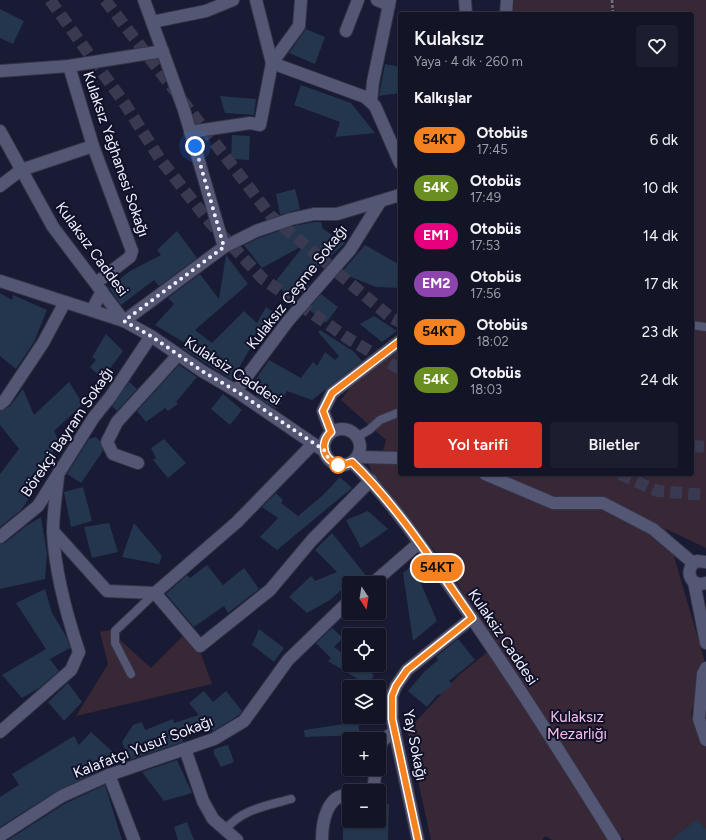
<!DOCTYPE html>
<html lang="tr">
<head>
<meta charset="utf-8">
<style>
  :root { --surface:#131426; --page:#1c1d2e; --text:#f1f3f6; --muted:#9d9ea7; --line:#323343; --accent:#d93025 }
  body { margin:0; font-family:Figtree,sans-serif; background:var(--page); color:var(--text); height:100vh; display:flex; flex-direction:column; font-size:15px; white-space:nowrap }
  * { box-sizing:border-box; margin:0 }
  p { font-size:13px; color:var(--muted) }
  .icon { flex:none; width:22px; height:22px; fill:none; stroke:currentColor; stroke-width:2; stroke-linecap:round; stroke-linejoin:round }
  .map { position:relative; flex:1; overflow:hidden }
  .side { position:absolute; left:398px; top:12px; width:296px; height:464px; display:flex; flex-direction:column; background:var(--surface); border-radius:4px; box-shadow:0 1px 3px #0004,0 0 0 1px var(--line) }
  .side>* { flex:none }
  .badge { padding:0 8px; border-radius:13px; font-size:14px; line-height:26px }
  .needle { width:26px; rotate:168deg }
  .fabs { position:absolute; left:342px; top:576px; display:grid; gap:8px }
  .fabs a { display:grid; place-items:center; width:44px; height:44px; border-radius:4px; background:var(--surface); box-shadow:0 1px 3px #0004,0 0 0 1px var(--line); font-size:20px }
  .you { position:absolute; width:20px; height:20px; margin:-10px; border:3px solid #fff; border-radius:50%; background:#1a73e8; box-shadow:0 0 0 6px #1a73e833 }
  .map>.badge { position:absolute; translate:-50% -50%; box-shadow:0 0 0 2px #fff }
  h2 { padding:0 16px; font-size:15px; line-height:36px }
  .round { display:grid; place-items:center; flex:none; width:42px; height:42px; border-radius:4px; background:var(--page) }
  .overview { display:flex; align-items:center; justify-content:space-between; height:68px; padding:0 16px }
  h1 { font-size:19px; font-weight:600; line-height:30px }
  .button { display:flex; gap:8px; margin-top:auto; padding:8px 16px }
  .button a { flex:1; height:46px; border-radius:4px; background:var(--accent); color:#fff; font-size:16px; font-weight:600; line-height:46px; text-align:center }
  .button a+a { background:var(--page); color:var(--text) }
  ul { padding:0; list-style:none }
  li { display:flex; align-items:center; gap:12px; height:48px; padding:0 16px }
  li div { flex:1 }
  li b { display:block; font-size:15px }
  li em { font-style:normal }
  li .badge { min-width:44px; font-weight:700; text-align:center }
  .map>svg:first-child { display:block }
  .green { fill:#382735 }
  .building { fill:#23364d }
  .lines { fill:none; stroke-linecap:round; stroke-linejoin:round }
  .primary-tunnel { stroke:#393a52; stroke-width:12; stroke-dasharray:12 6; stroke-linecap:butt }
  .lane-casing { stroke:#343448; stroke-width:10 }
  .street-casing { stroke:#343448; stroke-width:14 }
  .secondary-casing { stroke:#343448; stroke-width:14 }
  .path { stroke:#6e6f84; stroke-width:2.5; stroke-dasharray:3 2; stroke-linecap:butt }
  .lane { stroke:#545774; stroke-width:8 }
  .street { stroke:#545774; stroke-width:12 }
  .secondary { stroke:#545774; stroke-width:12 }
  .line-casing { stroke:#fff; stroke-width:9 }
  .line { stroke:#f58220; stroke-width:6 }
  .walk { stroke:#eff1ff; stroke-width:4; stroke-dasharray:0 7.2 }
  .stop-dot { fill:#fff; stroke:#f58220; stroke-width:2 }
  .labels { text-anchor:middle; stroke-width:4; stroke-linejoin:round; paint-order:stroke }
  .street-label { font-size:15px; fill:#eff1ff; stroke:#101129 }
  .park-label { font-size:15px; fill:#f3c0e8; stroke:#101129 }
</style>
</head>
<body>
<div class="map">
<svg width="706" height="840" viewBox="0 0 706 840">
  <rect width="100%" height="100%" fill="#191a33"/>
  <g class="green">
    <polygon points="514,0 706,0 706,548 666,529 705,662 691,714 706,746 706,840 624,840 620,835 611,840 552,840 545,836 542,840 431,840 407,731 459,675 497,644 439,556 373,477 369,465 372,459 383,451 386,440 341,400 356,380 400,349 400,474 692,474 692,14 513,14"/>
    <polygon points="109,630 151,668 185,634 199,649 212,684 76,716 108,664 100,632"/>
  </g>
  <g class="building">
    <polygon points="0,9 24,21 13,44 0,38"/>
    <polygon points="306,29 325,37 315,64 289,53"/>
    <polygon points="385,64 400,67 400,93 379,96"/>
    <polygon points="301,85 351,103 375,133 335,137 340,122 294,105"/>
    <polygon points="220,96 256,99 254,115 225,113"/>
    <polygon points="232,135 250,136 249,160 231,159"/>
    <polygon points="295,189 300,209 280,215 276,194"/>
    <polygon points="315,222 321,222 323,229 345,243 326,261 324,260 306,283 309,285 303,293 298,290 290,299 275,282 304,245 262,268 244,245 259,238 293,226"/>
    <polygon points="177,231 197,258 159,286 154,280 121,305 109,288 130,271 161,255 157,250"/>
    <polygon points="365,245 400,265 400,288 376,287 341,273"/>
    <polygon points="226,255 248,284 195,330 212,343 244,311 257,323 266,307 277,315 248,352 232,380 182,348 185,343 155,325 174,304 168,298 200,274 219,299"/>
    <polygon points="0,293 12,300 13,295 47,310 34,342 16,369 0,356"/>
    <polygon points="321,294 338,307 326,323 308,309"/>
    <polygon points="374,316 397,331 382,342 360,324"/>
    <polygon points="320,330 353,351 362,361 312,400 287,391 276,409 256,396 258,393 250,388 269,360 301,378 313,362 317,366 325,352 335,360 339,356 318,332"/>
    <polygon points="106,334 123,351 102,379 90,367 96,360 92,357"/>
    <polygon points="179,365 197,377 176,402 178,404 168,411 165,408 146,422 137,411"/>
    <polygon points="69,382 83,404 54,431 58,439 45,475 21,510 0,527 0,474 19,449 0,425 0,411 10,406 23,389 34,415"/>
    <polygon points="129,382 137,389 117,411 112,406"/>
    <polygon points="223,394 242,410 230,425 211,409"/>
    <polygon points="96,437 100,441 103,451 81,483 67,474 89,439"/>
    <polygon points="164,439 186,463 168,478 153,460 156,458 151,448"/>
    <polygon points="340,477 352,488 277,550 260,537 278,518 262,507 276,493 283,500 281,503 298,516 322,496"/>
    <polygon points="83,487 92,521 71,527 64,492"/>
    <polygon points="368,511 388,529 361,548 346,520"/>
    <polygon points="41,517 47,554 45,579 0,589 0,544 5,543 26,526"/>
    <polygon points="109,523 118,552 92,558 84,527"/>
    <polygon points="134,523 162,556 159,564 122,557"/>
    <polygon points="332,533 367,577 355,583 349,583 330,600 307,613 289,597 311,576 315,581 337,572 315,550"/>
    <polygon points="207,565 223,585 244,568 259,589 228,613 224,606 194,627 166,594 187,575 190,578"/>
    <polygon points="413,565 437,621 413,641 403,573"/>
    <polygon points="45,589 52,613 66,636 70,648 50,659 59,671 39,688 22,698 2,675 46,649 16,603"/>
    <polygon points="332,628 343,638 334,647 349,658 349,665 360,665 374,675 368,685 328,661 331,658 316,643"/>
    <polygon points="259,629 284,648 274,662 252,645"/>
    <polygon points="458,639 475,660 449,681 453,684 440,695 438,694 427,707 408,691 424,672 438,660 436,657"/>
    <polygon points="68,683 82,702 64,721 48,702"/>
    <polygon points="204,691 213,702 226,691 242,711 239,715 213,731 206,723 191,729 193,735 182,739 183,742 129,760 122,742 133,725 142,722 145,730 173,719 174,723 199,715 189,703"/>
    <polygon points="358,722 360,735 305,737 304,730"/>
    <polygon points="91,732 116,755 105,769 58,790 0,827 0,797 19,785 12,774 74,736 79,745"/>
    <polygon points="228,745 234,762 221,767 214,754 214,749"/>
    <polygon points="177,760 192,793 164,801 142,772"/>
    <polygon points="105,785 122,840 8,840 66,803"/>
    <polygon points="379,804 389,804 388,840 343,840 343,821 379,821"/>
    <polygon points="697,819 706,829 706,840 671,840"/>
    <polygon points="187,822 194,840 178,840 174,827"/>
  </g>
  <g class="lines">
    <g class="primary-tunnel">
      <polyline points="50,0 125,104 160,159 207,219 263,279 349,339 400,369"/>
      <polyline points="105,0 271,216 390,317 400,322"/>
      <polyline points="692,446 706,447"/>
      <polyline points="620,474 657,491 706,495"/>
    </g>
    <g class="lane-casing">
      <g id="lane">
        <polyline points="692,325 706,327"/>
        <polyline points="357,437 369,430 380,420 400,412"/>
        <polyline points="131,674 115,643 115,631 155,593"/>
        <path d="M225,830c17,-21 41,-24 66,-31"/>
      </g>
    </g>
    <g class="street-casing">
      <g id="street">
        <polyline points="144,0 184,110 224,247"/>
        <polyline points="256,0 272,63"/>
        <polyline points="377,0 389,5"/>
        <polyline points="465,0 466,14"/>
        <polyline points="506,14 507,0"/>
        <polyline points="152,22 206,11 233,0"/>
        <polyline points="346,31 358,0"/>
        <polyline points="272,63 365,97 375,106 400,163"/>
        <polyline points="69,66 93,146 132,251 130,257 96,283"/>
        <polyline points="0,71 69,66 163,51"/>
        <polyline points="371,102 373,82 390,0"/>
        <polyline points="190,132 250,123 260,125 272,63 299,26 301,0"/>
        <polyline points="0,186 21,170 93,146"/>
        <polyline points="0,281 124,321 151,336 202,371 236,391 324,451"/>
        <polyline points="92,310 102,291"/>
        <polyline points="124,321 224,247 256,231 291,219 314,214 337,214 400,195"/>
        <polyline points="236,391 288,321 350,250 380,202"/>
        <polyline points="0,404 5,400 43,343 65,302"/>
        <circle cx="342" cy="447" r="18"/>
        <polyline points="331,432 323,411 332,393 400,341"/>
        <polyline points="357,457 400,458"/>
        <path d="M352,462c39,38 70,84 101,129 57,81 110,165 162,249"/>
        <polyline points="138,463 113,454 107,442 117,422 178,355"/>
        <polyline points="485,474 553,503 603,503 653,529 693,563"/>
        <polyline points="53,531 107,591 155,593 237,522 313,444"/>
        <polyline points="0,537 38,506 94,417 111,396 151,336"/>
        <path d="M706,562l-9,-1c-14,8 -7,27 9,22"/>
        <polyline points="694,582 706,643"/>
        <polyline points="373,583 419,543"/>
        <polyline points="155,593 200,646 270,590 312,540 371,480"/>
        <polyline points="706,668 703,674 699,719 706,740"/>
        <path d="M0,732l71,-62 8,-18c-13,-39 -24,-79 -26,-120 0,-18 3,-37 5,-55"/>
        <polyline points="185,749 203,801 213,819 237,840"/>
        <polyline points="379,749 383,740 395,731"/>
        <polyline points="109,775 134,840"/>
        <polyline points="373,791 376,769"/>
        <polyline points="0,836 62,796 109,775 214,739 244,721 288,660 349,601"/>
        <path d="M322,840c0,-18 5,-46 27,-45"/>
        <polyline points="418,840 392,719 392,696 396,686 407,670 472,618"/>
      </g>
    </g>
    <g class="secondary-casing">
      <polyline id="secondary" points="0,131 53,227 124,321"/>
    </g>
    <g class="path">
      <polyline points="612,0 613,14"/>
      <polyline points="254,385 280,403"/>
    </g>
    <use href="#lane" class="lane"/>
    <use href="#street" class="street"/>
    <use href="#secondary" class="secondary"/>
  </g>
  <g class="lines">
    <g class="line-casing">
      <path id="line" d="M400,341l-68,52 -9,18 8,21c-17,16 0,40 21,30 47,46 83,103 120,156l-65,52 -11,16 -4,10v23l26,121"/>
    </g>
    <use href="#line" class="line"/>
    <polyline class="walk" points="195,146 224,247 124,321 151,336 202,371 236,391 324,450 330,461 341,465 338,465"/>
  </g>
  <circle class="stop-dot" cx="338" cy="465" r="8"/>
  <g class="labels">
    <g class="street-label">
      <text transform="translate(116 154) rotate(71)" y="5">Kulaksız Yağhanesi Sokağı</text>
      <text transform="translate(92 249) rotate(54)" y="5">Kulaksız Caddesi</text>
      <text transform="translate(297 287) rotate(-52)" y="5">Kulaksız Çeşme Sokağı</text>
      <text transform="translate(233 371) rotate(33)" y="5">Kulaksiz Caddesi</text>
      <text transform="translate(67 432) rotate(-56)" y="5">Börekçi Bayram Sokağı</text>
      <text transform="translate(503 637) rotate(56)" y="5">Kulaksiz Caddesi</text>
      <text transform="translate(415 745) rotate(79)" y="5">Yay Sokağı</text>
      <text transform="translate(143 747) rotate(-21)" y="5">Kalafatçı Yusuf Sokağı</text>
    </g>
    <g class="park-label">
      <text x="577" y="722">Kulaksız<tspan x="577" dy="17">Mezarlığı</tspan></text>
    </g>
  </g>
</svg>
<div class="fabs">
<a><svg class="needle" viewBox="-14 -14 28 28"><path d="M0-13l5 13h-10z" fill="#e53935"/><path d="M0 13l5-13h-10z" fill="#9d9ea7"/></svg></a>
<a><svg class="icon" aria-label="locate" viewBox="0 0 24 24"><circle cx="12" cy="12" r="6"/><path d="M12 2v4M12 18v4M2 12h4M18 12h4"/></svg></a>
<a><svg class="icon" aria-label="layers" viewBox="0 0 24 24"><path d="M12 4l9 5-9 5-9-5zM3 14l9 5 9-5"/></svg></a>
<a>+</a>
<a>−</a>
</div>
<div class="you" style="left:195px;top:146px"></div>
<b class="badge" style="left:437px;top:568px;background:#f58220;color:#111">54KT</b>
<section class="side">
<div class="overview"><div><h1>Kulaksız</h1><p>Yaya · 4 dk · 260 m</p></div><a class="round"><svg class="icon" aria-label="heart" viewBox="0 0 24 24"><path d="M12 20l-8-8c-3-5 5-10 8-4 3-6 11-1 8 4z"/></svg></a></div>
<h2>Kalkışlar</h2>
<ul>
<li><span class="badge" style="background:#f58220;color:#111">54KT</span><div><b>Otobüs</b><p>17:45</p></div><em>6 dk</em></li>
<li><span class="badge" style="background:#6b8e23;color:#fff">54K</span><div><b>Otobüs</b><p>17:49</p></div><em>10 dk</em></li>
<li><span class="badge" style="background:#e6007e;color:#fff">EM1</span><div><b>Otobüs</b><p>17:53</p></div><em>14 dk</em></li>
<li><span class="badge" style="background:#8e44ad;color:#fff">EM2</span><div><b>Otobüs</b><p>17:56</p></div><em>17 dk</em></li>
<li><span class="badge" style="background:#f58220;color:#111">54KT</span><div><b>Otobüs</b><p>18:02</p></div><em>23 dk</em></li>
<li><span class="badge" style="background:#6b8e23;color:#fff">54K</span><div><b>Otobüs</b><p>18:03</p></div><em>24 dk</em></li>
</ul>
<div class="button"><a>Yol tarifi</a><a>Biletler</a></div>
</section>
</div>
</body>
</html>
